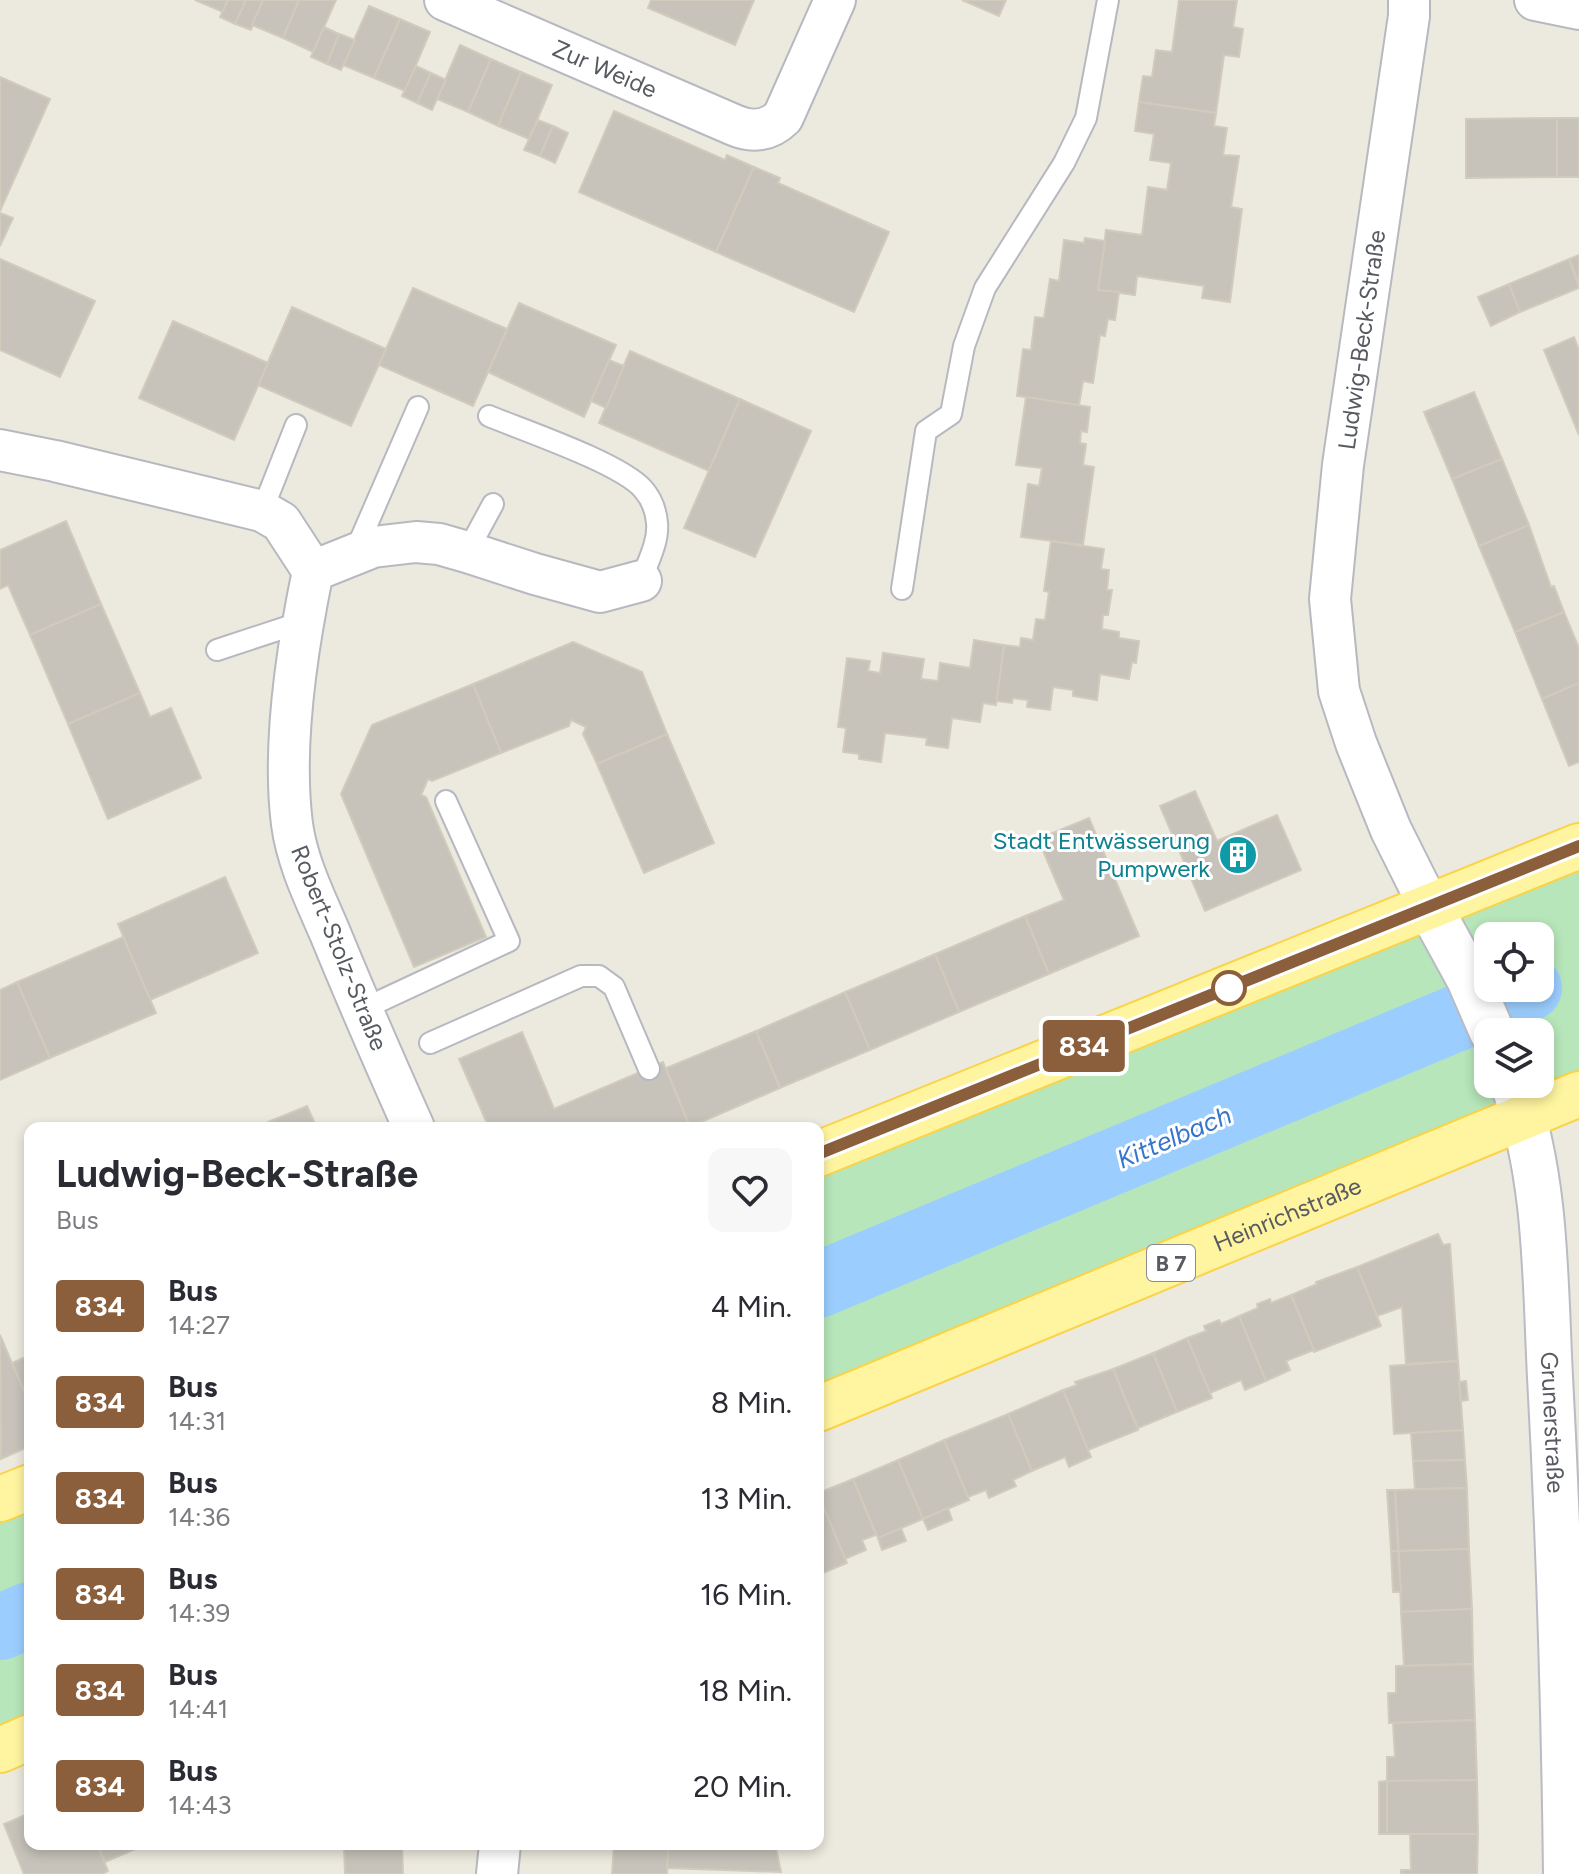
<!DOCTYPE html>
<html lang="de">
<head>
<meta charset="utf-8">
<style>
  :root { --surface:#fff; --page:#f7f7f7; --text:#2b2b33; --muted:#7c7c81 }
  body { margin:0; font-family:Figtree,sans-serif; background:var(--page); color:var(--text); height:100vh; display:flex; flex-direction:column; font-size:30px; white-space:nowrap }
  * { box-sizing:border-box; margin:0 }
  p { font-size:26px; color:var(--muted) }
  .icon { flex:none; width:44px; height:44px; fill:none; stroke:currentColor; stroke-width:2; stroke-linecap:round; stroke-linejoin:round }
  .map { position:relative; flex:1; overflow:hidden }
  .panel { position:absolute; left:24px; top:1122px; width:800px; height:728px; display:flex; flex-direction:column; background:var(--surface); border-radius:16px; box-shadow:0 4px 12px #0003 }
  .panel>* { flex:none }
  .badge { padding:0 16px; border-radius:6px; font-size:28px; line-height:52px }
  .tools { position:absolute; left:1474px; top:922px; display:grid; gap:16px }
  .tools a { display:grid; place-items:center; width:80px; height:80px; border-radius:16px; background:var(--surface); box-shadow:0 4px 12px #0003; font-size:40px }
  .map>.badge { position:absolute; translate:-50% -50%; box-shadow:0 0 0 4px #fff }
  .round { display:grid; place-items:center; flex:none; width:84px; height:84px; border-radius:16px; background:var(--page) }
  .summary { display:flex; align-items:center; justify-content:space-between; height:136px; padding:0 32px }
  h1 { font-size:38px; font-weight:700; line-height:60px }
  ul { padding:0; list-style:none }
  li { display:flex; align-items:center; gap:24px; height:96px; padding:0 32px }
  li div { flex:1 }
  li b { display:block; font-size:30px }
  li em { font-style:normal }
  li .badge { min-width:88px; font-weight:700; text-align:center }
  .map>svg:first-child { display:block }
  .green { fill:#b7e6ba; fill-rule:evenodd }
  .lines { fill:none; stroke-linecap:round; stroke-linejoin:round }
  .river { stroke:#9bceff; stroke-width:66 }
  .building { fill:#c7c3bb; stroke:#d1cbbc; stroke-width:2 }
  .lane-casing { stroke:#b6b9bf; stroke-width:24 }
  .street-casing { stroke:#b6b9bf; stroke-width:44 }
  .secondary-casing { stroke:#b9bcc4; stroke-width:48 }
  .primary-casing { stroke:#fbd348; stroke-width:48 }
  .lane { stroke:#fff; stroke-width:20 }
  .street { stroke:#fff; stroke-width:40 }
  .secondary { stroke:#fff; stroke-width:44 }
  .primary { stroke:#fff5a0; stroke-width:44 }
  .line-casing { stroke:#fff; stroke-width:18 }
  .line { stroke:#8b5e3c; stroke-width:12 }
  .stop-dot { fill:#fff; stroke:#8b5e3c; stroke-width:4 }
  .labels { text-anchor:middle; stroke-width:6; stroke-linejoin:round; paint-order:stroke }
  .shield { fill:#fff; stroke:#898c90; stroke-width:2 }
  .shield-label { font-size:22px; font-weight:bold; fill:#575b61 }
  .street-label { font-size:24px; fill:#575b61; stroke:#fff }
  .culture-label { font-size:24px; fill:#0d838f; stroke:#fff; text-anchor:end }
  .water-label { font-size:26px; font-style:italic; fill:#3676ca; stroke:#fff }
</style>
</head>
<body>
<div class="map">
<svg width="1579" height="1874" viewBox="0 0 1579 1874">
  <rect width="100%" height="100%" fill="#eceade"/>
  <g class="green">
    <path d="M1579,853v232l-761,317v-237zM1488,936h52v52h-52zM1488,1032h52v52h-52z"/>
    <polygon points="30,1493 30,1731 0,1744 0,1505"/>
  </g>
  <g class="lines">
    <g class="river">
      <polyline points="818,1285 1529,988"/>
      <polyline points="0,1627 30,1615"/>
    </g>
  </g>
  <g class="building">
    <polygon points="195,0 228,0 223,12"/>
    <polygon points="228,0 246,0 235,24 220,17"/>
    <polygon points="246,0 263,0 251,30 235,24"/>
    <polygon points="263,0 299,0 283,38 252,25"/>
    <polygon points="299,0 336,0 313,52 283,38"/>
    <polygon points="651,0 754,0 735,45 648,8"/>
    <polygon points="962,0 1006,0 999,16"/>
    <polygon points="1179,0 1237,0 1233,27 1243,29 1239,57 1224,55 1216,113 1139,102 1143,76 1152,77 1156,50 1172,52"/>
    <polygon points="369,6 400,19 374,78 343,65"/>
    <polygon points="400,19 430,32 405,91 374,78"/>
    <polygon points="324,27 339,34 327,64 311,57"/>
    <polygon points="339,34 355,40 341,70 327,64"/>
    <polygon points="460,45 491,59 468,112 437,99"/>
    <polygon points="491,59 521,72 498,126 468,112"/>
    <polygon points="416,66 431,73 417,103 402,96"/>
    <polygon points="521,72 552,85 529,139 498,126"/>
    <polygon points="431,73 446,80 432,110 417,103"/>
    <polygon points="0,77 50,99 0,211"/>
    <polygon points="1139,102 1216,113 1214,126 1227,128 1223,155 1239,156 1231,207 1242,209 1230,302 1202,298 1204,286 1137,276 1135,295 1098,290 1106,230 1142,235 1148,187 1167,190 1171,163 1150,160 1154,134 1135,131"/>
    <polygon points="614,111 725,160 727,155 754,167 716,252 579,192"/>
    <polygon points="1557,118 1557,177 1466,178 1466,119"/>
    <rect x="1557" y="118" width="22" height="59"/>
    <polygon points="538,120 553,126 540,156 524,150"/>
    <polygon points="553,126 568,133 555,163 540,156"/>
    <polygon points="754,167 780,178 778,183 889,232 854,312 716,252"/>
    <polygon points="0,213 13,218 0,246"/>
    <polygon points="1085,238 1105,241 1098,290 1119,292 1115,320 1108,319 1105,336 1100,335 1093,383 1083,381 1079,405 1017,396 1023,349 1031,350 1035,317 1044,318 1050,279 1059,281 1064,240 1084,243"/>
    <polygon points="1579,255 1579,283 1569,259"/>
    <polygon points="0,259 95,301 60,377 0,350"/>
    <polygon points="1569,259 1579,288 1520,312 1509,284"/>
    <polygon points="1509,284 1520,312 1491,326 1478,297"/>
    <polygon points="413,288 507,329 473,406 379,365"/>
    <polygon points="519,303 616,345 584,417 488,372"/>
    <polygon points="292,307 386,349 351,426 258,385"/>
    <polygon points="173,321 268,363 234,440 139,398"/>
    <polygon points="1574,337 1579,350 1579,435 1544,350"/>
    <polygon points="630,351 740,399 709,471 599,423"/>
    <polygon points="609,360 624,366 606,408 591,401"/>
    <polygon points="1474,392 1502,459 1452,479 1424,412"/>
    <polygon points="1026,397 1090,407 1087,432 1081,431 1080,443 1086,444 1083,465 1094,467 1083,545 1021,537 1028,484 1039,486 1042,468 1016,465"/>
    <polygon points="740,399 811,431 755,557 684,528"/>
    <polygon points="1502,459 1529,525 1479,546 1452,479"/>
    <polygon points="66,521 101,604 30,635 8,585 0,589 0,550"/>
    <polygon points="1529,525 1551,587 1554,586 1564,612 1515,632 1479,546"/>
    <polygon points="1051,541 1104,549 1101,569 1109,570 1107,590 1112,590 1108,615 1103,615 1102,629 1119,632 1119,638 1139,641 1136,663 1132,662 1129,679 1100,674 1097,700 1073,696 1073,690 1053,687 1050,710 1027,707 1028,700 1013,698 1012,703 996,701 1004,645 1020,647 1021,638 1033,640 1036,619 1045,620 1049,592 1044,591"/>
    <polygon points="101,604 140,693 68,724 30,635"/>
    <polygon points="1564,612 1579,648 1579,683 1542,699 1515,632"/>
    <polygon points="974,640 1004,645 996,705 983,703 980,722 952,718 948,748 926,745 927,738 885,733 881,762 859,759 859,754 843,752 846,728 838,727 847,658 870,661 868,671 880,673 883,653 924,659 921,679 938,681 940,663 970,668"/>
    <polygon points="573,642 642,672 667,734 597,764 583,734 586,727 571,720 569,726 501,753 473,684"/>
    <polygon points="1579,683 1579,762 1569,766 1542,699"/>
    <polygon points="473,684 501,753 432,781 428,779 421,795 426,797 486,937 414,967 341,794 372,725"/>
    <polygon points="140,693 150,717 171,708 201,778 108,819 68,724"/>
    <polygon points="667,734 714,843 644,873 597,764"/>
    <polygon points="1195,791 1217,841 1277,815 1301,870 1205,911 1160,806"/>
    <polygon points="1089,818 1139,936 1049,974 1025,916 1064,900 1038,839"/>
    <polygon points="225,877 258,953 150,1000 118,924"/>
    <polygon points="1025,916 1049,974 959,1012 935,954"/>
    <polygon points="123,937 156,1013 50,1058 17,982"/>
    <polygon points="935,954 959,1012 870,1050 845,992"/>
    <polygon points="17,982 50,1058 0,1080 0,990"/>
    <polygon points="845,992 870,1050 780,1088 756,1031"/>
    <polygon points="756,1031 780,1088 690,1127 666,1068"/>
    <polygon points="522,1032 554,1109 663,1062 690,1127 489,1128 459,1059"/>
    <polygon points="307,1106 317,1128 271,1128 268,1122"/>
    <polygon points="1438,1234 1443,1245 1450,1244 1458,1361 1406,1364 1402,1307 1377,1316 1357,1267"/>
    <polygon points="1357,1267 1381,1326 1314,1352 1291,1295 1317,1284 1316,1282"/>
    <polygon points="1291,1295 1314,1350 1286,1361 1290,1370 1266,1381 1239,1316 1258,1308 1257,1304 1270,1299 1271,1303"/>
    <polygon points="1239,1316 1266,1381 1245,1390 1241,1380 1210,1393 1187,1338 1206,1331 1204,1326 1219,1320 1221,1324"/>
    <polygon points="0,1335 30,1405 30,1446 1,1459"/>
    <polygon points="1187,1338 1212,1398 1177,1412 1153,1353"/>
    <polygon points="1153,1353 1177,1412 1138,1428 1113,1369"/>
    <polygon points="30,1355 30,1405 12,1363"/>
    <polygon points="1458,1361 1463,1430 1394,1434 1390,1366"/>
    <polygon points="1113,1369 1138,1430 1088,1450 1063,1390 1077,1385 1075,1382"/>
    <polygon points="1466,1381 1468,1400 1461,1401 1459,1382"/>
    <polygon points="1063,1390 1091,1457 1069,1467 1065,1457 1032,1471 1008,1414"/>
    <polygon points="1008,1414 1032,1471 1013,1480 1016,1486 989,1498 986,1490 968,1497 944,1440"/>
    <polygon points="1463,1430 1465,1460 1413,1461 1411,1433"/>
    <polygon points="944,1440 969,1500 923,1519 898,1460"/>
    <polygon points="898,1460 923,1519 878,1538 853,1479"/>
    <polygon points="1465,1460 1467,1488 1415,1489 1413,1461"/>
    <polygon points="853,1479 876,1535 862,1540 866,1550 845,1559 818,1493"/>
    <polygon points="1467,1488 1469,1549 1399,1551 1395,1490"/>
    <polygon points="1387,1490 1395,1490 1398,1551 1391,1551"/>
    <polygon points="818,1494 847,1563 818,1575"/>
    <polygon points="948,1508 952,1520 928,1530 923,1519"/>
    <polygon points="901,1528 906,1541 882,1550 878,1538"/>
    <polygon points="1469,1549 1472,1609 1401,1612 1399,1551"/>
    <polygon points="1391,1551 1398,1551 1401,1592 1393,1592"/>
    <polygon points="1472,1609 1473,1664 1404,1666 1401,1612"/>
    <polygon points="1473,1664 1475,1720 1389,1723 1388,1693 1396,1693 1396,1666"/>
    <polygon points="1475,1720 1477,1780 1387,1781 1387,1757 1395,1757 1393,1723"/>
    <polygon points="1477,1780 1478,1834 1387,1834 1387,1781"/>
    <polygon points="1387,1781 1387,1834 1379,1834 1379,1782"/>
    <polygon points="30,1813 30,1844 97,1844 108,1871 102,1874 24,1874 4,1824"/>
    <polygon points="1410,1834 1478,1834 1477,1874 1401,1874 1401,1870 1411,1870"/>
    <polygon points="97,1844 147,1844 105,1862"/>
    <polygon points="402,1844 403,1874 345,1874 344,1846"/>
    <polygon points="614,1844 669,1844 667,1874 612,1874"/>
    <polygon points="669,1844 776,1848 781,1872 667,1868"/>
  </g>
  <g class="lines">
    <g class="lane-casing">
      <g id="lane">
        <path d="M489,416c36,15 131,47 154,73 8,9 13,22 14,34 2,19 -10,40 -16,58"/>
        <polyline points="262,511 296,425"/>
        <polyline points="355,552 418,407"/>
        <polyline points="467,552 493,504"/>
        <polyline points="902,589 926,431 951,414 964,346 985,288 1064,163 1086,118 1108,0"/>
        <polyline points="217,650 302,622"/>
        <polyline points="361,1010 509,941 446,801"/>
        <polyline points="430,1043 581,976 599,976 614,987 649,1069"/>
      </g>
    </g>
    <g class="street-casing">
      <g id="street">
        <path id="s1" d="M445,0l289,125c18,8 35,6 49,-8l52,-117"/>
        <polyline points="1409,0 1409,16 1343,465 1330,599 1339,691 1356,743 1391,830 1429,906"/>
        <polyline points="1535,0 1579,9"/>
        <polyline points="0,450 55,461 262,511 281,522 313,571"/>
        <path d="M414,1128c-29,-65 -57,-129 -84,-195 -15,-35 -33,-71 -38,-109 -10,-78 5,-176 21,-253l60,-24 43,-5 23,2 28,8 68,22 65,18 41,-11"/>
        <polyline points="497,1874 500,1844"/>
      </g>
    </g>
    <g class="secondary-casing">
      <g id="secondary">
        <polyline points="1429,906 1469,979 1492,1032"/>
        <path id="s2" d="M1513,1084c34,94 32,195 37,293 9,166 14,331 16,497"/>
      </g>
    </g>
    <g class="primary-casing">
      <g id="primary">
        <polyline points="818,1154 1579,846"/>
        <path id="s3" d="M818,1409l761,-315"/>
        <polyline points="0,1499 30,1487"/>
        <polyline points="0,1750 30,1737"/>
      </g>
    </g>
    <use href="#lane" class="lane"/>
    <use href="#street" class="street"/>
    <use href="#secondary" class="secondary"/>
    <use href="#primary" class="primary"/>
  </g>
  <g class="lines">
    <g class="line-casing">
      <polyline id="line" points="818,1154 1579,846"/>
    </g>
    <use href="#line" class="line"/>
  </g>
  <defs>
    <g id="building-disc" transform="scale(2)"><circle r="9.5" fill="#0f9aa8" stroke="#fff"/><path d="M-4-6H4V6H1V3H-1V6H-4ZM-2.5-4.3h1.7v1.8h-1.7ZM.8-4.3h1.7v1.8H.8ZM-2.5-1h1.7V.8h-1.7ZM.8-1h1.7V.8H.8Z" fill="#fff"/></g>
  </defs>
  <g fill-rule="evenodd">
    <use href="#building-disc" x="1238" y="855"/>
  </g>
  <circle class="stop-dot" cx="1229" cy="988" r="16"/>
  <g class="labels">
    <rect class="shield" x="1147" y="1245" width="48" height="36" rx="6"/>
    <g class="shield-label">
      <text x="1171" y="1271">B 7</text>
    </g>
    <g class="street-label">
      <text dy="8" stroke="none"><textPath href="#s1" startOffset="174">Zur Weide</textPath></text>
      <text transform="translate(1362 340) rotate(-82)" y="8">Ludwig-Beck-Straße</text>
      <text transform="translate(339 948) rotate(68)" y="8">Robert-Stolz-Straße</text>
      <text dy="8" stroke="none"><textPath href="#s3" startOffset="508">Heinrichstraße</textPath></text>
      <text dy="8" stroke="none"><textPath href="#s2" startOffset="342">Grunerstraße</textPath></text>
    </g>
    <g class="culture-label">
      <text x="1210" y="849">Stadt Entwässerung<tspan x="1210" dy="28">Pumpwerk</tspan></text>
    </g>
    <g class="water-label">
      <text transform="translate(1174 1137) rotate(-23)" y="9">Kittelbach</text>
    </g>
  </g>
</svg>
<div class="tools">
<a><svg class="icon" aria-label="locate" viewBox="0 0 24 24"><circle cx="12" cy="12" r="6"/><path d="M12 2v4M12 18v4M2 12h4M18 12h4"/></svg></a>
<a><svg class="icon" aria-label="layers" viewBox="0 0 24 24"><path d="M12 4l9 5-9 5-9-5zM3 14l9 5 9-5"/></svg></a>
</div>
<b class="badge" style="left:1084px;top:1046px;background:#8b5e3c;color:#fff">834</b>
<section class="panel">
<div class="summary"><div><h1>Ludwig-Beck-Straße</h1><p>Bus</p></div><a class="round"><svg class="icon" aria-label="heart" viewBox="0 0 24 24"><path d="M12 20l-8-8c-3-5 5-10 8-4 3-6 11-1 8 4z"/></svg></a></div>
<ul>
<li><span class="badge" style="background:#8b5e3c;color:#fff">834</span><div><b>Bus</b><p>14:27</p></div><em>4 Min.</em></li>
<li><span class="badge" style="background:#8b5e3c;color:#fff">834</span><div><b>Bus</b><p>14:31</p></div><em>8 Min.</em></li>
<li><span class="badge" style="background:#8b5e3c;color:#fff">834</span><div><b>Bus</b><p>14:36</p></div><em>13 Min.</em></li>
<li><span class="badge" style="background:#8b5e3c;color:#fff">834</span><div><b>Bus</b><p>14:39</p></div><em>16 Min.</em></li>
<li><span class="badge" style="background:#8b5e3c;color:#fff">834</span><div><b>Bus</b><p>14:41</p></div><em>18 Min.</em></li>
<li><span class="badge" style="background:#8b5e3c;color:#fff">834</span><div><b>Bus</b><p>14:43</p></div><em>20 Min.</em></li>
</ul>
</section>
</div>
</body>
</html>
